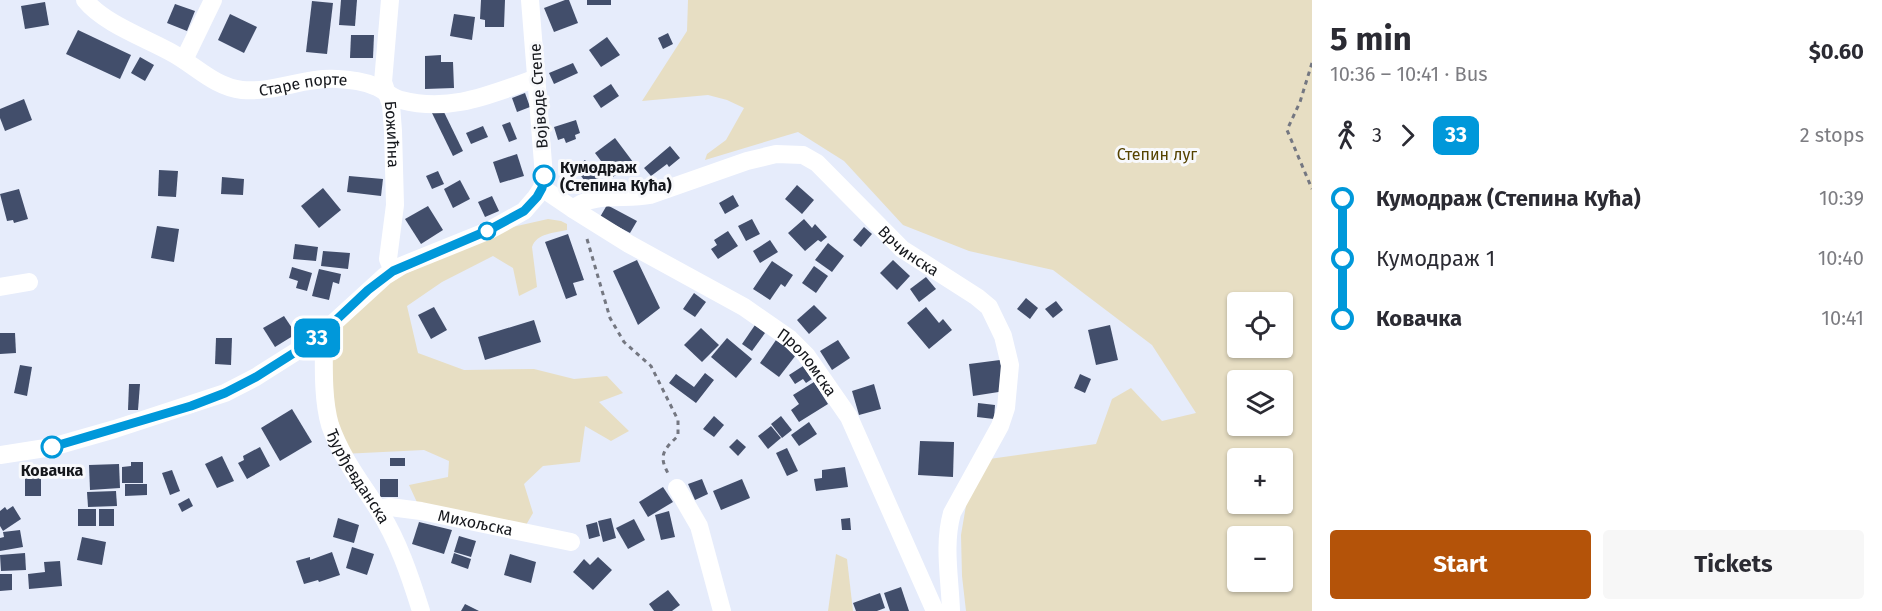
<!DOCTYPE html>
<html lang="en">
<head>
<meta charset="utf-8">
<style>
  :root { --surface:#fff; --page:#f7f7f7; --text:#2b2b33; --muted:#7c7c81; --accent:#b45309 }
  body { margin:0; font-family:"Fira Sans",sans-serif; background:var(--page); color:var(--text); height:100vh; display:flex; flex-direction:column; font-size:22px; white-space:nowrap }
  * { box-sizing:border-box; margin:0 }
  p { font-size:20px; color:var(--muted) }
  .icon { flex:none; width:33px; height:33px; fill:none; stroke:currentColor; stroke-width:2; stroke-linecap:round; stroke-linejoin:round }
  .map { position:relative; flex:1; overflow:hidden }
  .side { display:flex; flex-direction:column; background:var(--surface); width:570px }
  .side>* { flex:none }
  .badge { padding:0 12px; border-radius:9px; font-size:21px; line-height:39px }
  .controls { position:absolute; left:1227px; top:292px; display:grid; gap:12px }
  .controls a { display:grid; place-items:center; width:66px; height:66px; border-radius:6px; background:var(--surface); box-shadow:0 2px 4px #0004; font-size:30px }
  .map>.badge { position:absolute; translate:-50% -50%; box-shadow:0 0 0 3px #fff }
  .legs { display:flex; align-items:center; gap:9px; height:66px; padding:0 18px; font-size:20px }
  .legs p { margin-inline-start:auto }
  .overview { display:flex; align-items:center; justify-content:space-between; height:102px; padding:0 18px }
  h1 { font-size:33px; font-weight:700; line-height:45px }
  .button { display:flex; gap:12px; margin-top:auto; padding:12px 18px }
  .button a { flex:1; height:69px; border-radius:6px; background:var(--accent); color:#fff; font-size:24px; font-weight:700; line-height:69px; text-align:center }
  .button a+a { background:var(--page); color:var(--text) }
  ul { padding:0 18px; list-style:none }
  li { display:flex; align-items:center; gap:21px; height:60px; font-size:22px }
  li i { display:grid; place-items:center; width:9px; height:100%; margin:0 8px; background:currentColor }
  li i::after { content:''; width:15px; height:15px; margin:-8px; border:4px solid; border-radius:50%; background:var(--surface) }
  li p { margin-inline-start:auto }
  li:first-child i { background:linear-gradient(#0000 50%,currentColor 0) }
  li:last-child i { background:linear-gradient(currentColor 50%,#0000 0) }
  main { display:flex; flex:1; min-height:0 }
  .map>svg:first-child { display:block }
  .green { fill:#e7dec3; fill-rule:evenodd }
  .building { fill:#424e6b }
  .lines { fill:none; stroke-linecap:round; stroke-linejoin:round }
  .path { stroke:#747781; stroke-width:3; stroke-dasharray:4.5 4.5; stroke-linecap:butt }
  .minor { stroke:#fff; stroke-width:18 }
  .line-1-casing { stroke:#fff; stroke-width:14 }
  .line-1 { stroke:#0098da; stroke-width:9 }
  .stop-1-dot { fill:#fff; stroke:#0098da; stroke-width:3 }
  .labels { text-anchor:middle; stroke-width:6; stroke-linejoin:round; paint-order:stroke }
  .street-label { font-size:16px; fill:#15171c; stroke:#f8f9fc }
  .park-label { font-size:16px; fill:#564300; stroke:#f8f9fc }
  .stop-label { font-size:16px; font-weight:bold; fill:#15171c; stroke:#f8f9fc; text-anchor:start }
</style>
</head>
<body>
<main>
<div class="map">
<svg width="1312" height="611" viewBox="0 0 1312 611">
  <rect width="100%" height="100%" fill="#e6ecfb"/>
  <g class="green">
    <path d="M688,0h624v611h-346l-4,-35 -1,-41 9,-53 12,-22 114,-16 16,-45 19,-11 31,33 34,-8 -44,-68 -99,-75 -84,-19 -66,-26 -59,-64 -46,-29 -93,28 2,-6 19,-14 18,-32 -17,-8 -19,-5 -66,6 45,-70zM1238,303h44v45h-44zM1238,381h44v45h-44zM1238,459h44v45h-44zM1238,537h44v45h-44z"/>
    <path d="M548,219l13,2 6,3v6c-13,3 -30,3 -35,17l5,40 -18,9 -6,-28 -20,-12 -51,26 -35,24 11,47 46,17 70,-1 40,10 33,-3 16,17 -24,9 30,29 -18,10 -26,-15 -5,36 -37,4 -19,18 9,29 -11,19 -101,-21 -12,-26 39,-8 1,-16 -25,-11 -82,4 -13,-32v-83l32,-36 37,-26 106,-48z"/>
    <polygon points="836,554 847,559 853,611 828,611"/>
  </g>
  <g class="building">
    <polygon points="341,0 357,0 355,26 339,25"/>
    <polygon points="481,0 505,0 504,27 485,27 485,20 480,19"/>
    <polygon points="565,0 569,0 578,23 554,32 544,8"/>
    <rect x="587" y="0" width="24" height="5"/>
    <polygon points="312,1 333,3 327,54 306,52"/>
    <polygon points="45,2 49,25 25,29 21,6"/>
    <polygon points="175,4 195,11 187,31 167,23"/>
    <polygon points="230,14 257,27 244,53 218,40"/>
    <polygon points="454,14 475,17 472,40 450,36"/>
    <polygon points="78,30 131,55 120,79 66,54"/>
    <polygon points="668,33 673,44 663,49 658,38"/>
    <polygon points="351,35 374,35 373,58 350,58"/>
    <polygon points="607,37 620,55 601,67 589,50"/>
    <polygon points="441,55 441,62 453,62 454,88 425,89 425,56"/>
    <polygon points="140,57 154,65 145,81 131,73"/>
    <polygon points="573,63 578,73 554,84 549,73"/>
    <polygon points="611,84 619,96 601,108 593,96"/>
    <polygon points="525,93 530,107 517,112 512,98"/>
    <polygon points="24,99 32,120 5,131 0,118 0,109"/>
    <polygon points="442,108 463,151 453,156 432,113"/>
    <polygon points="576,120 580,133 575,135 576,139 566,143 564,138 558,140 554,127"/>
    <polygon points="510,122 517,139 509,142 502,125"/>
    <polygon points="483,126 488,137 471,144 466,133"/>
    <polygon points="615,138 633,162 613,177 595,153"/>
    <polygon points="670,146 680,158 669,167 667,164 651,176 644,168"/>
    <polygon points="517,154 524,176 500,183 493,162"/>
    <polygon points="585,160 591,168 595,164 603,175 588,186 575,167"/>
    <polygon points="159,170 178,171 176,197 158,196"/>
    <polygon points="438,171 444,184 432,189 426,176"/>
    <polygon points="349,176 383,179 381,196 347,192"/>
    <polygon points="222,177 244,179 243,195 221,194"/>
    <polygon points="460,180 470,199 453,208 444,189"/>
    <polygon points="797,185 814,200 802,214 785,199"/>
    <polygon points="323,188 341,210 319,228 301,206"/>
    <polygon points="19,189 28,219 14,223 13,220 7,221 0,194"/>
    <polygon points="733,195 739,206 725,214 719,203"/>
    <polygon points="492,196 499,211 485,217 478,202"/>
    <polygon points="607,205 637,221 630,233 600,217"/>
    <polygon points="428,206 443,230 421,244 405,219"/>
    <polygon points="752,219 760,234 746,241 738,226"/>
    <polygon points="804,219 812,228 815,224 827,237 821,242 818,240 805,251 788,233"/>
    <polygon points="157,226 179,229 174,262 151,258"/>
    <polygon points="864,227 872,234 861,247 853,240"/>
    <polygon points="728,231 738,246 718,259 711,249 717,245 714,240"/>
    <polygon points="568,234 584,280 573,283 577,295 566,299 545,242"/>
    <polygon points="770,240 778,252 760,263 753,251"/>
    <polygon points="828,243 844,256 832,272 815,260"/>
    <polygon points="295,244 318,247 316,261 293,259"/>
    <polygon points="323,251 350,253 348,269 321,266"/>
    <polygon points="637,260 660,308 638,325 613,271"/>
    <polygon points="893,260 910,276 897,290 880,273"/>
    <polygon points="772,261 793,275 785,287 781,284 770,300 753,289"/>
    <polygon points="814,266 828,276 816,293 802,283"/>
    <polygon points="292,267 312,273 307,291 296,288 298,281 289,278"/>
    <polygon points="319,269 341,274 339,284 333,282 329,300 312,296"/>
    <polygon points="926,277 936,289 919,302 910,289"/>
    <polygon points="694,293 706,302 695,317 683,309"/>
    <polygon points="1026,298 1038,308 1030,319 1017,309"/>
    <polygon points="1056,301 1063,310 1053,318 1045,309"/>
    <polygon points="814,305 827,318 809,334 797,320"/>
    <polygon points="434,307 447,330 431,339 418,315"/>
    <polygon points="926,307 939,323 943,319 952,330 929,349 907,323"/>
    <polygon points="284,316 296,334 275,347 263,328"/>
    <polygon points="534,320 541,342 485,360 478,337"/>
    <polygon points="755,325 765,333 752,351 742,344"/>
    <polygon points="1110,325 1118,360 1096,365 1088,330"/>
    <polygon points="701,328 719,345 702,362 684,345"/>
    <polygon points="0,333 15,333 16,353 0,354"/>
    <polygon points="216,338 232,338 231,365 215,364"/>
    <polygon points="727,338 752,359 736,378 711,357"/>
    <polygon points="776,340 796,355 779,377 760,363"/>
    <polygon points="838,340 850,358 832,370 820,351"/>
    <polygon points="1000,360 1005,391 973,396 969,364"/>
    <polygon points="20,365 32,367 27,396 14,393"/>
    <polygon points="803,366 812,379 806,383 803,379 795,384 789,375"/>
    <polygon points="705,373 714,380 696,403 669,383 676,374 694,387"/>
    <polygon points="1080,374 1091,379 1085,393 1074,388"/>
    <polygon points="814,382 828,404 799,422 791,410 799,404 793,395"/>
    <polygon points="129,384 140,384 138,410 128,410"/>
    <polygon points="874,384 881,409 859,415 852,391"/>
    <polygon points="978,403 995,405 994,419 977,417"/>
    <polygon points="292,409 312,442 280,461 261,428"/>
    <polygon points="714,416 724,425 714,437 703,429"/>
    <polygon points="781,416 792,430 782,438 771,424"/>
    <polygon points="809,422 817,434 799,446 791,435"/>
    <polygon points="771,426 781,438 768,449 758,436"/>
    <polygon points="737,439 746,447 738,456 729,447"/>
    <polygon points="920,441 954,442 953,477 918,475"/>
    <polygon points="260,447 270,466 247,479 238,463 244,460 243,456"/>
    <polygon points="787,448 798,471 787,476 776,453"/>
    <polygon points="222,456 234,481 217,488 205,464"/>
    <rect x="390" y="458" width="15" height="8"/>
    <polygon points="131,462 143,462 143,483 122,483 122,467 131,466"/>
    <polygon points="119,464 120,488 90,490 89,465"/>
    <polygon points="845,467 848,487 816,491 814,479 822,478 822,470"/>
    <polygon points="172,470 180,491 170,495 162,473"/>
    <rect x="25" y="473" width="16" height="23"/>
    <rect x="380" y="479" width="18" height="18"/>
    <polygon points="702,479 708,494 695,500 688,484"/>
    <polygon points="742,479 750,498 721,510 713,491"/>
    <polygon points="125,484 147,484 147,495 125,496"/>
    <polygon points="663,487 673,502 648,517 639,502"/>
    <polygon points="116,491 117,506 88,507 87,492"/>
    <polygon points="189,498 193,506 182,512 178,504"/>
    <polygon points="13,506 21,519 3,531 0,526 0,511 5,507 7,510"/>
    <rect x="78" y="509" width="18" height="17"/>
    <rect x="99" y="509" width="15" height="17"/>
    <polygon points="669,511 675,537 661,540 655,515"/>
    <polygon points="338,518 359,525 354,543 333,537"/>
    <polygon points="611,518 616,538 603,542 598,521"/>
    <polygon points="850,518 851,530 842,530 841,519"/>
    <polygon points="634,519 645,540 628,549 616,528"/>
    <polygon points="419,522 452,530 444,554 412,544"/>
    <polygon points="597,522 600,536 589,539 586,525"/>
    <polygon points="20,530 23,547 0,551 0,538 4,537 3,532"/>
    <polygon points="459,536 476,541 471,557 454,552"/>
    <polygon points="82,537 106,542 102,565 77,560"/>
    <polygon points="352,547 374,554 367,575 346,568"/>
    <polygon points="332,552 340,575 319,582 318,580 304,584 296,561 310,557 310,560"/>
    <polygon points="25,553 26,570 1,571 0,555"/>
    <polygon points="454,553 471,559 468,569 451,563"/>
    <polygon points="510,554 536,562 531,583 504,575"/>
    <polygon points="598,557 612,570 593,590 573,572 584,559 590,565"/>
    <polygon points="60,561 62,586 29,589 28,574 45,572 44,562"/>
    <polygon points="0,574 12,574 12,590 0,591"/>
    <polygon points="901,587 909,611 890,611 884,593"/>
    <polygon points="668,590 680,605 672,611 654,611 649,604"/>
    <polygon points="880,593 885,608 877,611 856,611 853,603"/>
    <polygon points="465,604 479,611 461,611"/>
  </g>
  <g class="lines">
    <g class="path">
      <polyline points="1312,63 1300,102 1287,130 1312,189"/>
      <path d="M587,239l23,79 14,24 27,24 27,54v16c-15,14 -20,20 -9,39"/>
    </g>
    <g class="minor">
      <path id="s1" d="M85,0c19,24 63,39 89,54 23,13 41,33 68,36 33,3 62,-13 95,-11 14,1 27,2 40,8 8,4 14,10 24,13 50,13 90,-6 136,-22"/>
      <path id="s2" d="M390,0l-7,82 8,23 2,26 2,74 -7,54 5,12"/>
      <polyline points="184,60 213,0"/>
      <path id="s3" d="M542,188l31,21c20,-17 52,-9 77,-14l97,-34 29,-7 27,1 14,8 85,86 75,48 12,10 14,29 7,29 -4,43 -6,18 -48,87c-9,32 -2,65 -1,98"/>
      <path id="s4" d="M573,209l56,35 115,63 46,32 16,16 43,62 86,194"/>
      <polyline points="0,287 29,282"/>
      <path id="s5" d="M324,332c0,28 -2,66 6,93 11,32 30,56 48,84 20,31 32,67 43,102"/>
      <polyline points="0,455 52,447 115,429 225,393 256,377 316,339 385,276 401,266 490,230 524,211 536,197 542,188 544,176 530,0"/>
      <polyline points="677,488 699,526 722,611"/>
      <path id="s6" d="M378,509l12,-2 31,4 150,31"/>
    </g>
  </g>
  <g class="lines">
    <g class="line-1-casing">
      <polyline id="line-1" points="52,447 191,406 225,393 256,377 316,339 368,290 393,271 489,230 524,211 537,197 542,188 544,176"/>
    </g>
    <use href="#line-1" class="line-1"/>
  </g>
  <g class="stop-1-dot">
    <circle cx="544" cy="176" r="10"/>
    <circle cx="487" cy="231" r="8"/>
    <circle cx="52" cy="447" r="10"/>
  </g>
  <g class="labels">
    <g class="street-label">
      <text dy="6" stroke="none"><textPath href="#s1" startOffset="244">Старе порте</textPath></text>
      <text transform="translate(538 96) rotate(-94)" y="6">Војводе Степе</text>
      <text dy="6" stroke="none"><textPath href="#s2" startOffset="136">Божићна</textPath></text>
      <text dy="6" stroke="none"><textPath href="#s3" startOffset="420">Врчинска</textPath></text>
      <text dy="6" stroke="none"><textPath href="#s4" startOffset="282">Проломска</textPath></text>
      <text dy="6" stroke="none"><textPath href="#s5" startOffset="152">Ђурђевданска</textPath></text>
      <text dy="6" stroke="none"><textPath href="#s6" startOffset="99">Михољска</textPath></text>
    </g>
    <g class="park-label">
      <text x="1157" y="160">Степин луг</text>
    </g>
    <g class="stop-label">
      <text x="560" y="173">Кумодраж<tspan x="560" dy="18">(Степина Кућа)</tspan></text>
      <text x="52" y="476" text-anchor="middle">Ковачка</text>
    </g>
  </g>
</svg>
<div class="controls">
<a><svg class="icon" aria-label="locate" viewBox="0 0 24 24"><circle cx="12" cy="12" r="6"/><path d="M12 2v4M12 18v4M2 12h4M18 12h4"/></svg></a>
<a><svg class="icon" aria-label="layers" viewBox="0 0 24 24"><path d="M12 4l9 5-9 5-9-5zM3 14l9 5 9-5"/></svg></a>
<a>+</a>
<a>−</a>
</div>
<b class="badge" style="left:317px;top:338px;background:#0098da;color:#fff">33</b>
</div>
<section class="side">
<div class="overview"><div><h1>5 min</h1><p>10:36 – 10:41 · Bus</p></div><b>$0.60</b></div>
<div class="legs"><svg class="icon" aria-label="walk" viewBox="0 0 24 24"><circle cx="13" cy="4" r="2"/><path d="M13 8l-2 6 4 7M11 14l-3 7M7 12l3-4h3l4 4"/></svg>3<svg class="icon" aria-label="forward" viewBox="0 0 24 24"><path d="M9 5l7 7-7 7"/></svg><b class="badge" style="background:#0098da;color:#fff">33</b><p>2 stops</p></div>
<ul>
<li><i style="color:#0098da"></i><b>Кумодраж (Степина Кућа)</b><p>10:39</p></li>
<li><i style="color:#0098da"></i><span>Кумодраж 1</span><p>10:40</p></li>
<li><i style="color:#0098da"></i><b>Ковачка</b><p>10:41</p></li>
</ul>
<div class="button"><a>Start</a><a>Tickets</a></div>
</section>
</main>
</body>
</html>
